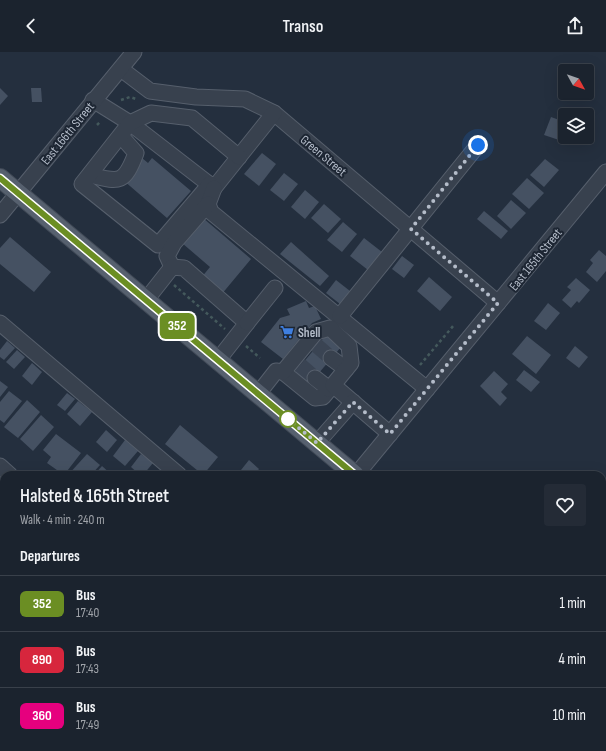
<!DOCTYPE html>
<html lang="en">
<head>
<meta charset="utf-8">
<style>
  :root { --surface:#1b232e; --page:#242b36; --text:#f1f3f6; --muted:#a0a4aa; --line:#39404a }
  body { margin:0; font-family:"Sofia Sans Condensed",sans-serif; background:var(--page); color:var(--text); height:100vh; display:flex; flex-direction:column; font-size:15px; white-space:nowrap }
  * { box-sizing:border-box; margin:0 }
  p { font-size:13px; color:var(--muted) }
  .icon { flex:none; width:22px; height:22px; fill:none; stroke:currentColor; stroke-width:2; stroke-linecap:round; stroke-linejoin:round }
  .map { position:relative; flex:1; overflow:hidden }
  .sheet { position:absolute; left:0px; top:419px; width:606px; height:280px; display:flex; flex-direction:column; background:var(--surface); border-radius:12px 12px 0 0; box-shadow:0 4px 16px #0002,0 0 0 1px var(--line) }
  .sheet>* { flex:none }
  .badge { padding:0 8px; border-radius:6px; font-size:14px; line-height:26px }
  .needle { width:26px; rotate:130deg }
  .controls { position:absolute; left:558px; top:12px; display:grid; gap:8px }
  .controls a { display:grid; place-items:center; width:36px; height:36px; border-radius:4px; background:var(--surface); box-shadow:0 4px 16px #0002,0 0 0 1px var(--line); font-size:20px }
  .you { position:absolute; width:20px; height:20px; margin:-10px; border:3px solid #fff; border-radius:50%; background:#1a73e8; box-shadow:0 0 0 6px #1a73e833 }
  .map>.badge { position:absolute; translate:-50% -50%; box-shadow:0 0 0 2px #fff }
  h2 { padding:0 20px; font-size:15px; line-height:36px }
  .round { display:grid; place-items:center; flex:none; width:42px; height:42px; border-radius:4px; background:var(--page) }
  .head { display:flex; align-items:center; justify-content:space-between; height:68px; padding:0 20px }
  h1 { font-size:19px; font-weight:600; line-height:30px }
  ul { padding:0; list-style:none }
  li { display:flex; align-items:center; gap:12px; height:56px; padding:0 20px; border-top:1px solid var(--line) }
  li div { flex:1 }
  li b { display:block; font-size:15px }
  li em { font-style:normal }
  li .badge { min-width:44px; font-weight:700; text-align:center }
  header { display:flex; justify-content:space-between; align-items:center; height:52px; padding:0 20px; background:var(--surface); font-size:18px; font-weight:600 }
  .map>svg:first-child { display:block }
  .building { fill:#455162 }
  .lines { fill:none; stroke-linecap:round; stroke-linejoin:round }
  .minor-tunnel { stroke:#3a4453; stroke-width:15; stroke-dasharray:15 8; stroke-linecap:butt }
  .minor-casing { stroke:#565f6c; stroke-width:17 }
  .major-casing { stroke:#414a57; stroke-width:20 }
  .path { stroke:#44595c; stroke-width:2.5; stroke-dasharray:3 3; stroke-linecap:butt }
  .minor { stroke:#38414e; stroke-width:15 }
  .major { stroke:#56606e; stroke-width:18 }
  .line-casing { stroke:#fff; stroke-width:9 }
  .line { stroke:#6b8e23; stroke-width:6 }
  .walk { stroke:#b4bcc9; stroke-width:4; stroke-dasharray:0 7.2 }
  .stop-dot { fill:#fff; stroke:#6b8e23; stroke-width:2 }
  .labels { text-anchor:middle; stroke-width:4; stroke-linejoin:round; paint-order:stroke }
  .street-label { font-size:13px; fill:#b4bcc9; stroke:#1d2633 }
  .poi-label { font-size:13px; font-weight:bold; fill:#b4bcc9; stroke:#1d2633; text-anchor:start }
</style>
</head>
<body>
<header><svg class="icon" aria-label="back" viewBox="0 0 24 24"><path d="M15 5l-7 7 7 7"/></svg>Transo<svg class="icon" aria-label="share" viewBox="0 0 24 24"><path d="M12 15V3M7 8l5-5 5 5M5 13v7h14v-7"/></svg></header>
<div class="map">
<svg width="606" height="699" viewBox="0 0 606 699">
  <rect width="100%" height="100%" fill="#242f3e"/>
  <g class="building">
    <polygon points="0,36 8,44 0,53"/>
    <polygon points="31,36 41,36 42,50 32,50"/>
    <polygon points="551,65 565,70 565,85 577,85 574,93 544,83"/>
    <polygon points="262,101 276,112 259,134 244,122"/>
    <polygon points="142,106 148,111 152,106 191,139 167,166 123,128"/>
    <polygon points="545,107 559,118 544,135 530,123"/>
    <polygon points="284,121 298,132 284,149 270,138"/>
    <polygon points="527,126 544,141 529,157 512,142"/>
    <polygon points="305,138 319,150 305,167 291,155"/>
    <polygon points="511,148 526,161 511,177 497,164"/>
    <polygon points="324,152 341,167 328,181 311,166"/>
    <polygon points="484,159 508,179 501,187 477,167"/>
    <polygon points="203,166 251,207 221,243 201,226 210,215 182,191"/>
    <polygon points="343,170 357,182 342,200 327,188"/>
    <polygon points="10,185 51,220 34,240 0,212 0,196"/>
    <polygon points="364,186 382,200 368,218 350,204"/>
    <polygon points="291,190 329,224 320,234 280,202"/>
    <polygon points="599,198 606,204 606,219 597,230 586,220 593,211 590,208"/>
    <polygon points="402,204 414,213 404,226 392,217"/>
    <polygon points="429,225 452,245 440,259 417,239"/>
    <polygon points="576,226 590,238 579,251 577,249 571,256 562,248 571,238 567,235"/>
    <polygon points="336,228 350,239 340,252 326,241"/>
    <polygon points="306,249 309,256 315,254 321,267 312,271 283,307 261,290 280,266 290,263 287,257"/>
    <polygon points="548,251 560,261 546,278 534,269"/>
    <polygon points="326,283 341,295 307,335 293,323"/>
    <polygon points="527,284 551,303 536,322 512,302"/>
    <polygon points="7,289 15,296 4,308 0,305 0,298"/>
    <polygon points="575,294 588,305 579,316 566,306"/>
    <polygon points="17,298 25,305 14,317 6,310"/>
    <polygon points="32,311 42,320 32,333 22,324"/>
    <polygon points="524,318 540,330 531,340 516,328"/>
    <polygon points="494,319 508,332 501,340 507,346 500,354 480,334"/>
    <polygon points="0,329 8,335 0,345"/>
    <polygon points="9,339 22,349 4,371 0,368 0,350"/>
    <polygon points="67,341 75,347 65,359 57,353"/>
    <polygon points="27,348 40,360 18,386 4,375"/>
    <polygon points="78,349 92,360 80,374 67,362"/>
    <polygon points="41,363 54,375 33,399 20,387"/>
    <polygon points="180,373 218,405 203,423 165,392"/>
    <polygon points="106,378 117,388 107,400 96,390"/>
    <polygon points="56,382 81,401 64,423 47,411 51,405 43,398"/>
    <polygon points="125,388 138,399 125,414 113,404"/>
    <polygon points="87,402 100,413 91,423 68,423"/>
    <polygon points="141,402 153,411 143,423 140,423 131,415"/>
    <polygon points="249,408 259,417 254,423 237,423"/>
    <polygon points="102,414 112,423 94,423"/>
    <polygon points="0,464 4,467 4,492 0,488"/>
    <polygon points="2,500 4,502 4,522 1,525 0,503"/>
    <polygon points="0,626 4,629 1,636 4,640 0,645"/>
    <polygon points="50,695 85,695 82,699 76,696 74,699 51,699 49,697"/>
    <polygon points="224,695 242,695 239,699 229,699"/>
    <polygon points="250,695 273,695 275,696 272,699 246,699"/>
    <polygon points="411,695 430,695 435,699 407,699"/>
    <polygon points="553,695 582,695 586,699 549,699"/>
  </g>
  <g class="lines">
    <g class="minor-tunnel">
      <polyline points="316,293 331,306"/>
      <polyline points="300,313 315,326"/>
    </g>
    <g class="minor-casing">
      <g id="minor">
        <polyline points="121,17 150,39 196,45 245,47 274,61 498,251"/>
        <polyline points="93,48 130,71 214,136 274,61"/>
        <path d="M90,123c29,7 34,10 46,-22l-15,-17"/>
        <polyline points="210,132 158,193 82,132 130,71 151,61 192,66 239,105"/>
        <polyline points="214,136 208,152 211,160 427,337"/>
        <polyline points="0,163 134,0"/>
        <polyline points="172,215 167,204 174,191 208,152"/>
        <polyline points="146,248 172,215 184,216 247,271 218,308"/>
        <polyline points="340,264 478,93"/>
        <polyline points="0,271 179,423"/>
        <polyline points="247,271 275,236"/>
        <polyline points="331,306 346,317"/>
        <polyline points="283,320 315,346 323,345 333,333"/>
        <polyline points="315,326 329,337"/>
        <polyline points="258,342 276,319 283,320 316,280 330,276 349,294 351,311 333,333 390,382"/>
        <polyline points="317,391 353,350"/>
        <polyline points="0,414 10,423"/>
        <polyline points="356,423 606,120"/>
        <polyline points="602,575 606,570"/>
        <polyline points="163,695 168,699"/>
        <polyline points="336,695 340,699"/>
        <polyline points="506,695 511,699"/>
        <polyline points="600,695 605,699"/>
        <polyline points="125,699 129,695"/>
        <polyline points="534,699 538,695"/>
      </g>
    </g>
    <g class="major-casing">
      <g id="major">
        <polyline points="0,126 355,423"/>
        <polyline points="602,629 606,632"/>
      </g>
    </g>
    <g class="path">
      <polyline points="121,48 130,45 136,47"/>
      <polyline points="97,73 101,69"/>
      <polyline points="174,233 225,277"/>
      <polyline points="246,294 260,306"/>
      <polyline points="420,313 454,273"/>
    </g>
    <use href="#minor" class="minor"/>
    <use href="#major" class="major"/>
  </g>
  <g class="lines">
    <g class="line-casing">
      <polyline id="line" points="0,126 355,423"/>
    </g>
    <use href="#line" class="line"/>
    <polyline class="walk" points="288,367 317,391 353,350 390,382 498,251 411,177 478,93"/>
  </g>
  <defs>
    <g id="supermarket-bare" transform="scale(1.08)"><path d="M-6-5.5h2.5l.6 2H6L4.5 2H-2.5L-4.4-4H-6ZM-1.5 3.2a1.3 1.3 0 1 0 .1 0ZM3 3.2a1.3 1.3 0 1 0 .1 0Z" fill="#3f7fe0" stroke="#1d2633" stroke-width="2.5" paint-order="stroke"/></g>
  </defs>
  <g fill-rule="evenodd">
    <use href="#supermarket-bare" x="287" y="280"/>
  </g>
  <circle class="stop-dot" cx="288" cy="367" r="8"/>
  <g class="labels">
    <g class="street-label">
      <text transform="translate(67 81) rotate(-51)" y="5">East 166th Street</text>
      <text transform="translate(324 103) rotate(40)" y="5">Green Street</text>
      <text transform="translate(535 207) rotate(-51)" y="5">East 165th Street</text>
    </g>
    <g class="poi-label">
      <text x="298" y="285">Shell</text>
    </g>
  </g>
</svg>
<div class="controls">
<a><svg class="needle" viewBox="-14 -14 28 28"><path d="M0-13l5 13h-10z" fill="#e53935"/><path d="M0 13l5-13h-10z" fill="#a0a4aa"/></svg></a>
<a><svg class="icon" aria-label="layers" viewBox="0 0 24 24"><path d="M12 4l9 5-9 5-9-5zM3 14l9 5 9-5"/></svg></a>
</div>
<div class="you" style="left:478px;top:93px"></div>
<b class="badge" style="left:177px;top:274px;background:#6b8e23;color:#fff">352</b>
<section class="sheet">
<div class="head"><div><h1>Halsted &amp; 165th Street</h1><p>Walk · 4 min · 240 m</p></div><a class="round"><svg class="icon" aria-label="heart" viewBox="0 0 24 24"><path d="M12 20l-8-8c-3-5 5-10 8-4 3-6 11-1 8 4z"/></svg></a></div>
<h2>Departures</h2>
<ul>
<li><span class="badge" style="background:#6b8e23;color:#fff">352</span><div><b>Bus</b><p>17:40</p></div><em>1 min</em></li>
<li><span class="badge" style="background:#d7263d;color:#fff">890</span><div><b>Bus</b><p>17:43</p></div><em>4 min</em></li>
<li><span class="badge" style="background:#e6007e;color:#fff">360</span><div><b>Bus</b><p>17:49</p></div><em>10 min</em></li>
</ul>
</section>
</div>
</body>
</html>
